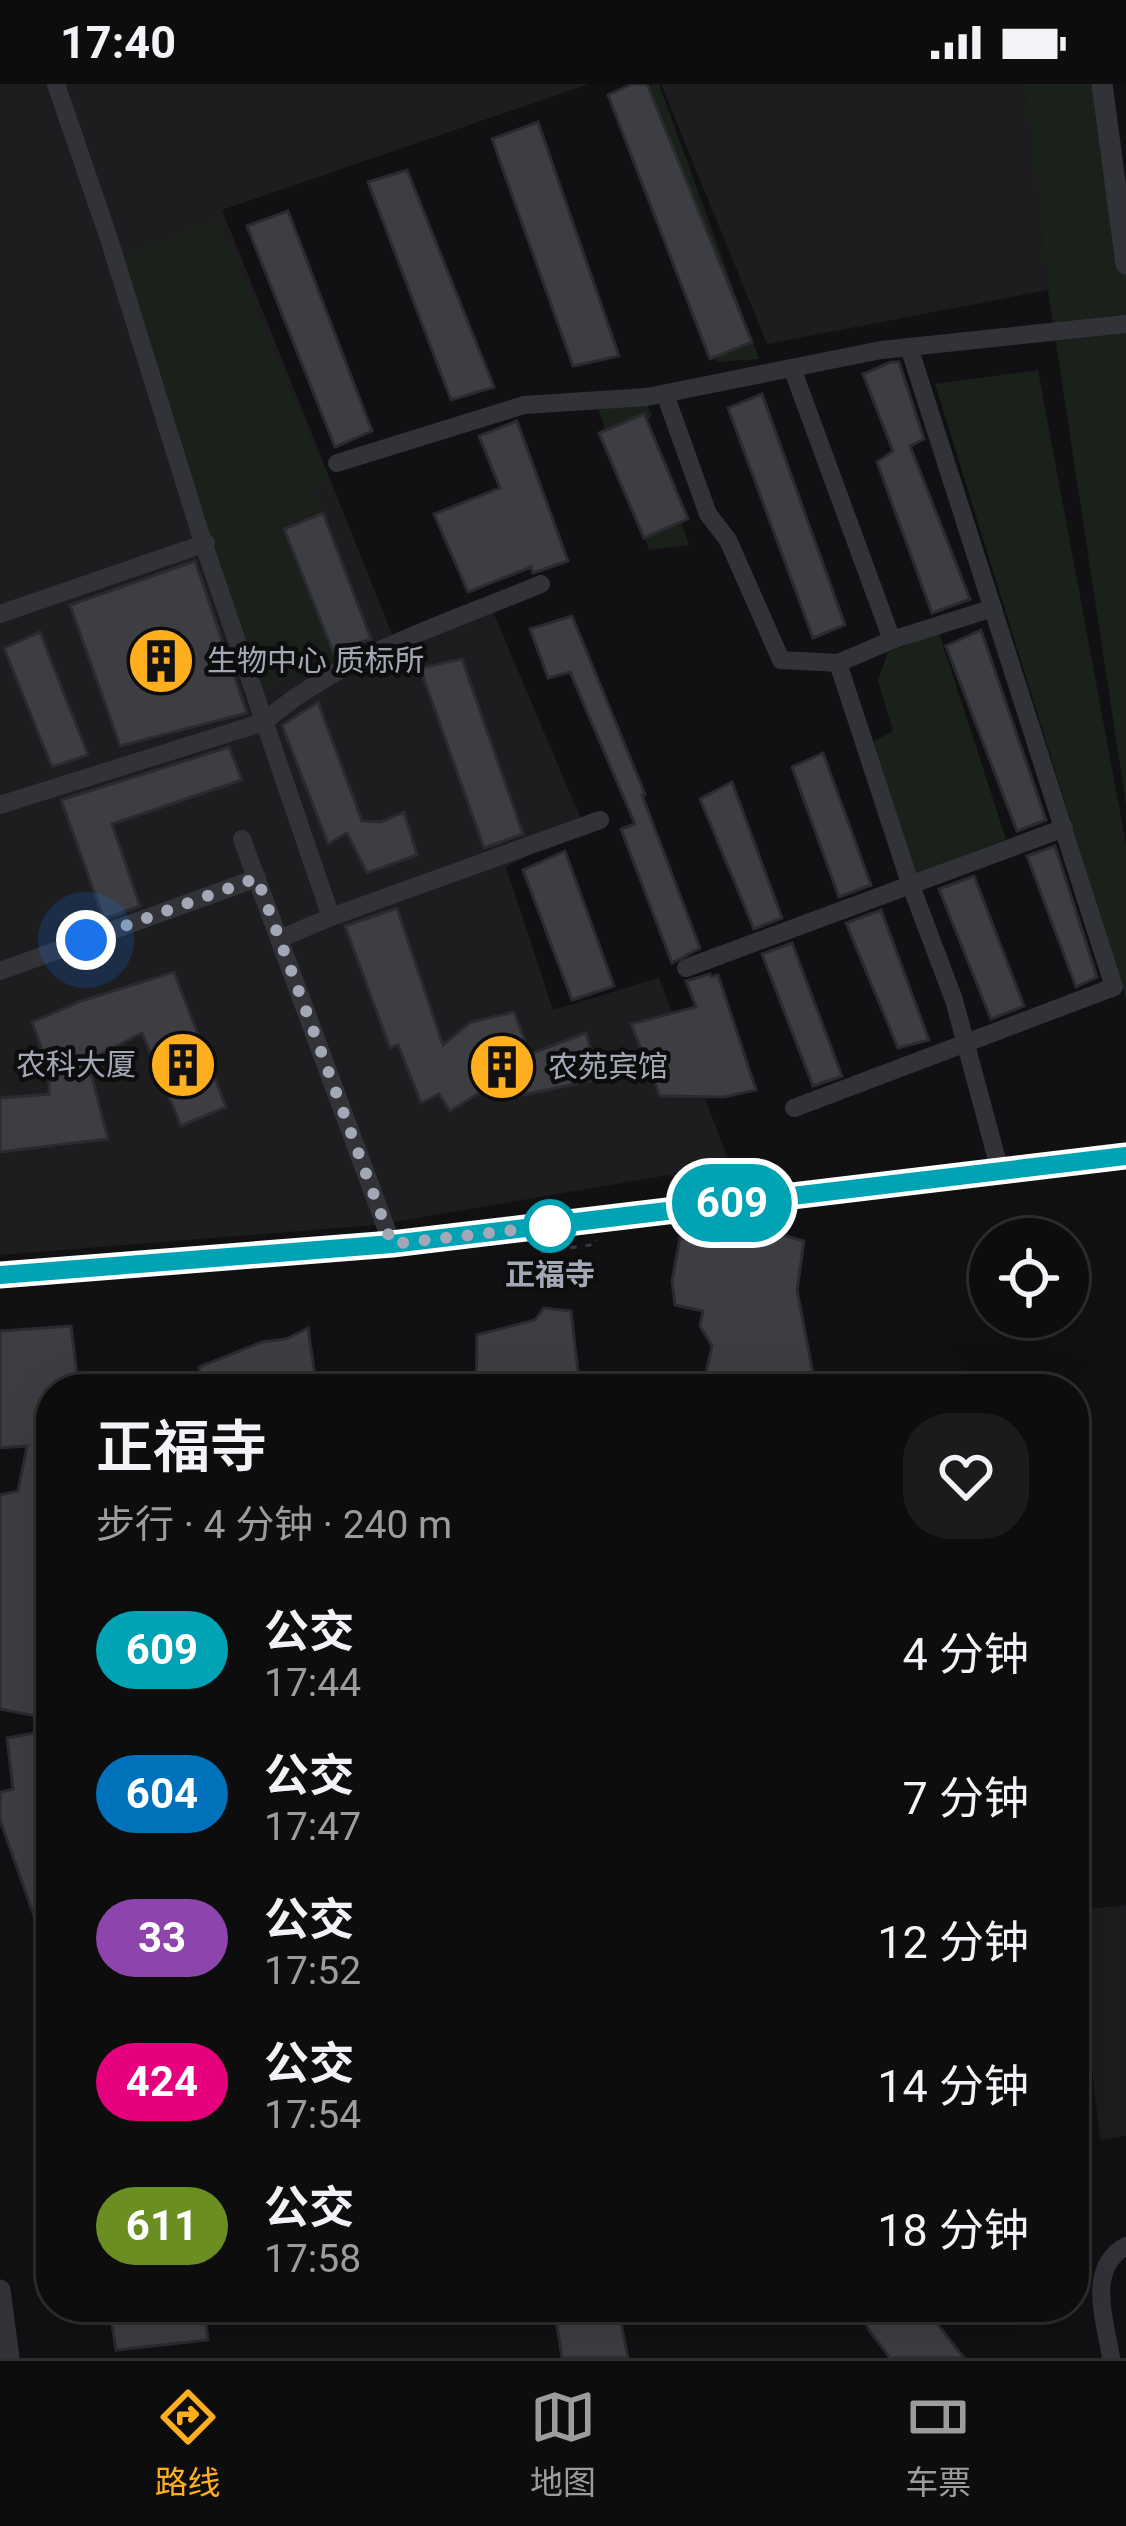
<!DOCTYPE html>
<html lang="zh">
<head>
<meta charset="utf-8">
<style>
  :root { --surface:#0d0d0e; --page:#1b1b1c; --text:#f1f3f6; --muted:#9a9c9e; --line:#2d2d2e; --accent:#ffaf1e }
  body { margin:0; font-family:Roboto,"Noto Sans SC",sans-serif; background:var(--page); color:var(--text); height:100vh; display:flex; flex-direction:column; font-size:45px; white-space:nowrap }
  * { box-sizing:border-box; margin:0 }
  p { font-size:39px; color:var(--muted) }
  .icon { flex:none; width:66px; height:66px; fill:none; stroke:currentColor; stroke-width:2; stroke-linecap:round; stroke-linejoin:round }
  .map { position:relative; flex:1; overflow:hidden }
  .sheet { position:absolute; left:36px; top:1290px; width:1053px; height:948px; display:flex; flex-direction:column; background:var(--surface); border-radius:48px; box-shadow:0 12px 48px #0002,0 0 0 3px var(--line) }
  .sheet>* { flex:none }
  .badge { padding:0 24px; border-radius:39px; font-size:42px; line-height:78px }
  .tools { position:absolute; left:969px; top:1134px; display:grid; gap:24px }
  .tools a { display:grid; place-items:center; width:120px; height:120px; border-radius:50%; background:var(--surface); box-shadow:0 12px 48px #0002,0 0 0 3px var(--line); font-size:60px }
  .you { position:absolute; width:60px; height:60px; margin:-30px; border:9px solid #fff; border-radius:50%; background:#1a73e8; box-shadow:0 0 0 18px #1a73e833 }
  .map>.badge { position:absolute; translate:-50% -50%; box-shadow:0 0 0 6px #fff }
  .round { display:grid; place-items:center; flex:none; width:126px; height:126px; border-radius:48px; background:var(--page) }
  .overview { display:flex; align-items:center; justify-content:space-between; height:204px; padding:0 60px }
  h1 { font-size:57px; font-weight:600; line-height:90px }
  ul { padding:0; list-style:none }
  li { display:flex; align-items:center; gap:36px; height:144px; padding:0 60px }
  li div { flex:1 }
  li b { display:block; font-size:45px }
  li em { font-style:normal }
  li .badge { min-width:132px; font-weight:700; text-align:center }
  .status { display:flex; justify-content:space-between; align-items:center; height:84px; padding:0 60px; background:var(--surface); direction:ltr }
  .status svg { height:33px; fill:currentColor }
  .tab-bar { display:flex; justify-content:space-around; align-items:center; height:168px; border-top:3px solid var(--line); background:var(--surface); font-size:33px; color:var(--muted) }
  .tab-bar a { display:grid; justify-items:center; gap:6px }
  .tab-bar .selected { color:var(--accent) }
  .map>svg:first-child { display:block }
  .built { fill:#1d1d20 }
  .green { fill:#19211a }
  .building { fill:#3d3e43; stroke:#2b2b2f; stroke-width:3 }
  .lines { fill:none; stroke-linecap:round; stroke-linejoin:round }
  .path { stroke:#383a40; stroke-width:3; stroke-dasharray:6 9; stroke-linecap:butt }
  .minor { stroke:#323339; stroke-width:18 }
  .tertiary { stroke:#323339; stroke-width:21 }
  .line-casing { stroke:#fff; stroke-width:27 }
  .line { stroke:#00a3b4; stroke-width:18 }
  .walk { stroke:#a2a8b5; stroke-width:12; stroke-dasharray:0 21.6 }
  .stop-dot { fill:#fff; stroke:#00a3b4; stroke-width:6 }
  .labels { text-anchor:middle; stroke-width:9; stroke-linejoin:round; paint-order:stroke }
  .poi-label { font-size:30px; fill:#a2a8b5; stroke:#0d0d0e; text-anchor:start }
  .stop-label { font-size:30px; font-weight:bold; fill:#a2a8b5; stroke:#0d0d0e }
</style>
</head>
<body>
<div class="status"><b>17:40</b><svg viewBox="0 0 49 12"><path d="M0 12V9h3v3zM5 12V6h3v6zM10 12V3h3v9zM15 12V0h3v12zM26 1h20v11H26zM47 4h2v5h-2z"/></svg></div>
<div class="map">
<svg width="1126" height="2274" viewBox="0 0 1126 2274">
  <rect width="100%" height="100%" fill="#111113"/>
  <g class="built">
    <polygon points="0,0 589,0 222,126 396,560 490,521 584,742 506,783 553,926 659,894 727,1072 721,1082 376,1141 0,1171"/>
    <polygon points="661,0 1024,0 1048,206 767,260"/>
    <polygon points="1126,1821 1126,2052 1100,2056 1074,1827"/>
  </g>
  <g class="green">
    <polygon points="653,0 659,0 759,275 717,278 615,16"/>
    <polygon points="1024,0 1098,0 1126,184 1126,721 1048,206"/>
    <polygon points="218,135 329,396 313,406 323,425 280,443 336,579 258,604 121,172"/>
    <polygon points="1038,286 1126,760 1126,915 935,300"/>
    <polygon points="643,315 652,330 647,338 689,461 649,466 598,325"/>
    <polygon points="939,549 1006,755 916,790 871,659 893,647 878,597 888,568"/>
  </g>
  <g class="building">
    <polygon points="632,0 647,0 752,258 710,275 608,11"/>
    <polygon points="538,38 619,272 573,282 492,55"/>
    <polygon points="407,86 494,303 451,316 368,98"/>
    <polygon points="288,127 372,347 335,363 247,142"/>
    <polygon points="891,278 899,278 924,355 910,362 970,515 932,529 877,378 893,367 863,290"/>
    <polygon points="762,310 845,541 813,554 728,324"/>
    <polygon points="644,330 688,435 644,454 599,349"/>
    <polygon points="517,337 568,477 533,489 531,483 468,508 434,430 500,404 479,352"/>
    <polygon points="323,429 371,555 333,568 284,445"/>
    <polygon points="195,477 247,629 120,662 70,521"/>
    <polygon points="572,532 645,710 642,711 700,864 672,879 621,745 635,740 570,588 548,594 530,545"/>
    <polygon points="981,546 1046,736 1017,747 946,562"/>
    <polygon points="40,548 88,671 52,683 4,564"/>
    <polygon points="462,575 523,750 484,764 420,584"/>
    <polygon points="318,618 362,737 381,738 404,728 417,771 367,789 347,749 328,760 282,641"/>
    <polygon points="229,663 242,696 112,740 140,822 104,835 61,716"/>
    <polygon points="823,669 871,801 839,813 792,683"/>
    <polygon points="732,698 782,834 754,845 700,715"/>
    <polygon points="1055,762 1097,893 1076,903 1027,772"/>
    <polygon points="565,767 614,902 572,916 523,786"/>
    <polygon points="974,792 1024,922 991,935 939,805"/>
    <polygon points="397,824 443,961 471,938 514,928 530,970 586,949 600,995 513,1013 504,994 450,1027 439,1010 421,1019 398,961 390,964 345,842"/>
    <polygon points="881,826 929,956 898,964 846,839"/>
    <polygon points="792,859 842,992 813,1002 762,870"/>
    <polygon points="174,888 226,1023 181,1042 142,949 88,977 108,1055 0,1068 0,1014 49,1010 49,985 32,938 81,917"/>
    <polygon points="710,890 711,893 718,891 756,1006 724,1013 660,1012 631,940 696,923 686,897"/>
    <polygon points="783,1151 804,1157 797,1206 816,1305 702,1305 712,1262 700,1242 703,1227 675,1221 672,1197 680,1154 721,1159 739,1152"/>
    <polygon points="544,1224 571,1227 580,1305 476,1305 477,1251 535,1236"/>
    <polygon points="71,1242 79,1305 51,1305 51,1493 39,1495 51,1528 51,1635 0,1625 0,1411 18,1407 27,1362 0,1364 0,1247"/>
    <polygon points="308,1244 317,1305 201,1305 199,1283 262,1258 286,1255"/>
    <polygon points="51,1646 51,1874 49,1874 0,1736 0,1708 13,1705 7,1654"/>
    <polygon points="109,2223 204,2223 208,2256 116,2266"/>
    <polygon points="554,2223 618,2223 628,2274 562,2274"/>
    <polygon points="860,2223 924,2223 964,2274 890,2274 869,2246"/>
  </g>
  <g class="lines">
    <polyline class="path" points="541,1168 597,1160 596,1156"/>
    <g class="minor">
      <polyline points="56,0 109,155 201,452 331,833 279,855"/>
      <polyline points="792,284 892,556 838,579 911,802 954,916 1000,1087"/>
      <polyline points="665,310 708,430 728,456 781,576 838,579"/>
      <polyline points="337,379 524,321 647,313 881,266 1126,240"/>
      <polyline points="0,530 206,459"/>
      <polyline points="892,556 993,524"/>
      <path d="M0,721l264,-83c77,-67 184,-99 277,-138"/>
      <polyline points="242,755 392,1160"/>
      <polyline points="331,833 600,736"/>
      <polyline points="686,884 1064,744"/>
      <polyline points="0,887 257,794"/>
      <polyline points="794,1024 1114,903 909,263"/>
      <path d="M1111,2274c-6,-39 -25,-90 15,-112"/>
    </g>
    <g class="tertiary">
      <polyline points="1102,0 1126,180"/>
      <polyline points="0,1191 392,1160 1126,1072"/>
      <polyline points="0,2206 9,2274"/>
    </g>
  </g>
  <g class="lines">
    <g class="line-casing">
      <polyline id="line" points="0,1191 392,1160 1126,1072"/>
    </g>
    <use href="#line" class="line"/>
    <polyline class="walk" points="86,856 257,794 392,1160 550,1142"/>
  </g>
  <defs>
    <g id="building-disc" transform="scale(3.45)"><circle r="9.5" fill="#ffaf1e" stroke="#0d0d0e"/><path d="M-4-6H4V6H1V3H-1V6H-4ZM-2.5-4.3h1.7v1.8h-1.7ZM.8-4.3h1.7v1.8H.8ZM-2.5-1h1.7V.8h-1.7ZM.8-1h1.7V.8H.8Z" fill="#111"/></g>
  </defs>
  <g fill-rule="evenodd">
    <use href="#building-disc" x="161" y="577"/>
    <use href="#building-disc" x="183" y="981"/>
    <use href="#building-disc" x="502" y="983"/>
  </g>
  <circle class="stop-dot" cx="550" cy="1142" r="24"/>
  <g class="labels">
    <g class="poi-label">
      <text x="207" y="587">生物中心 质标所</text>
      <text x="136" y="991" text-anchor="end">农科大厦</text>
      <text x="548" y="993">农苑宾馆</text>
    </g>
    <g class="stop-label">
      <text x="550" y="1201">正福寺</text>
    </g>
  </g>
</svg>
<div class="tools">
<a><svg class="icon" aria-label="locate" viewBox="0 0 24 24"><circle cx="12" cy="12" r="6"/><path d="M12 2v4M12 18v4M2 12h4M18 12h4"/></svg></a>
</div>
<div class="you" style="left:86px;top:856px"></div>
<b class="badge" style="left:732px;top:1119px;background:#00a3b4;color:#fff">609</b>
<section class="sheet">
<div class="overview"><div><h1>正福寺</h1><p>步行 · 4 分钟 · 240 m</p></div><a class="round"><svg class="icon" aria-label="heart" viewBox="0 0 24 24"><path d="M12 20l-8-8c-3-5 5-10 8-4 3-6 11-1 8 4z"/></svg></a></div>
<ul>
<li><span class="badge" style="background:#00a3b4;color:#fff">609</span><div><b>公交</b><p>17:44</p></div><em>4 分钟</em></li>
<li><span class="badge" style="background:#0072bc;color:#fff">604</span><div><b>公交</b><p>17:47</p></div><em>7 分钟</em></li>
<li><span class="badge" style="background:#8e44ad;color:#fff">33</span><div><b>公交</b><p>17:52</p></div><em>12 分钟</em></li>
<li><span class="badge" style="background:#e6007e;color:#fff">424</span><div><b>公交</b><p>17:54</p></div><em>14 分钟</em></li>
<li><span class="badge" style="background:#6b8e23;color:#fff">611</span><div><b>公交</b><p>17:58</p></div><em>18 分钟</em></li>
</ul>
</section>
</div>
<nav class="tab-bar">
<a class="selected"><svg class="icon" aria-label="directions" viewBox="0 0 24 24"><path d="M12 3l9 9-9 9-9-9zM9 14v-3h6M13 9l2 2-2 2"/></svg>路线</a>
<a><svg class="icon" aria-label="map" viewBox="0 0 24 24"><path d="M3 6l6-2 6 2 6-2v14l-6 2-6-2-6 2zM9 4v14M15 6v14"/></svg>地图</a>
<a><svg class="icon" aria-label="tickets" viewBox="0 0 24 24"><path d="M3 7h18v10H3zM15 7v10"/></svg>车票</a>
</nav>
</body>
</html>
